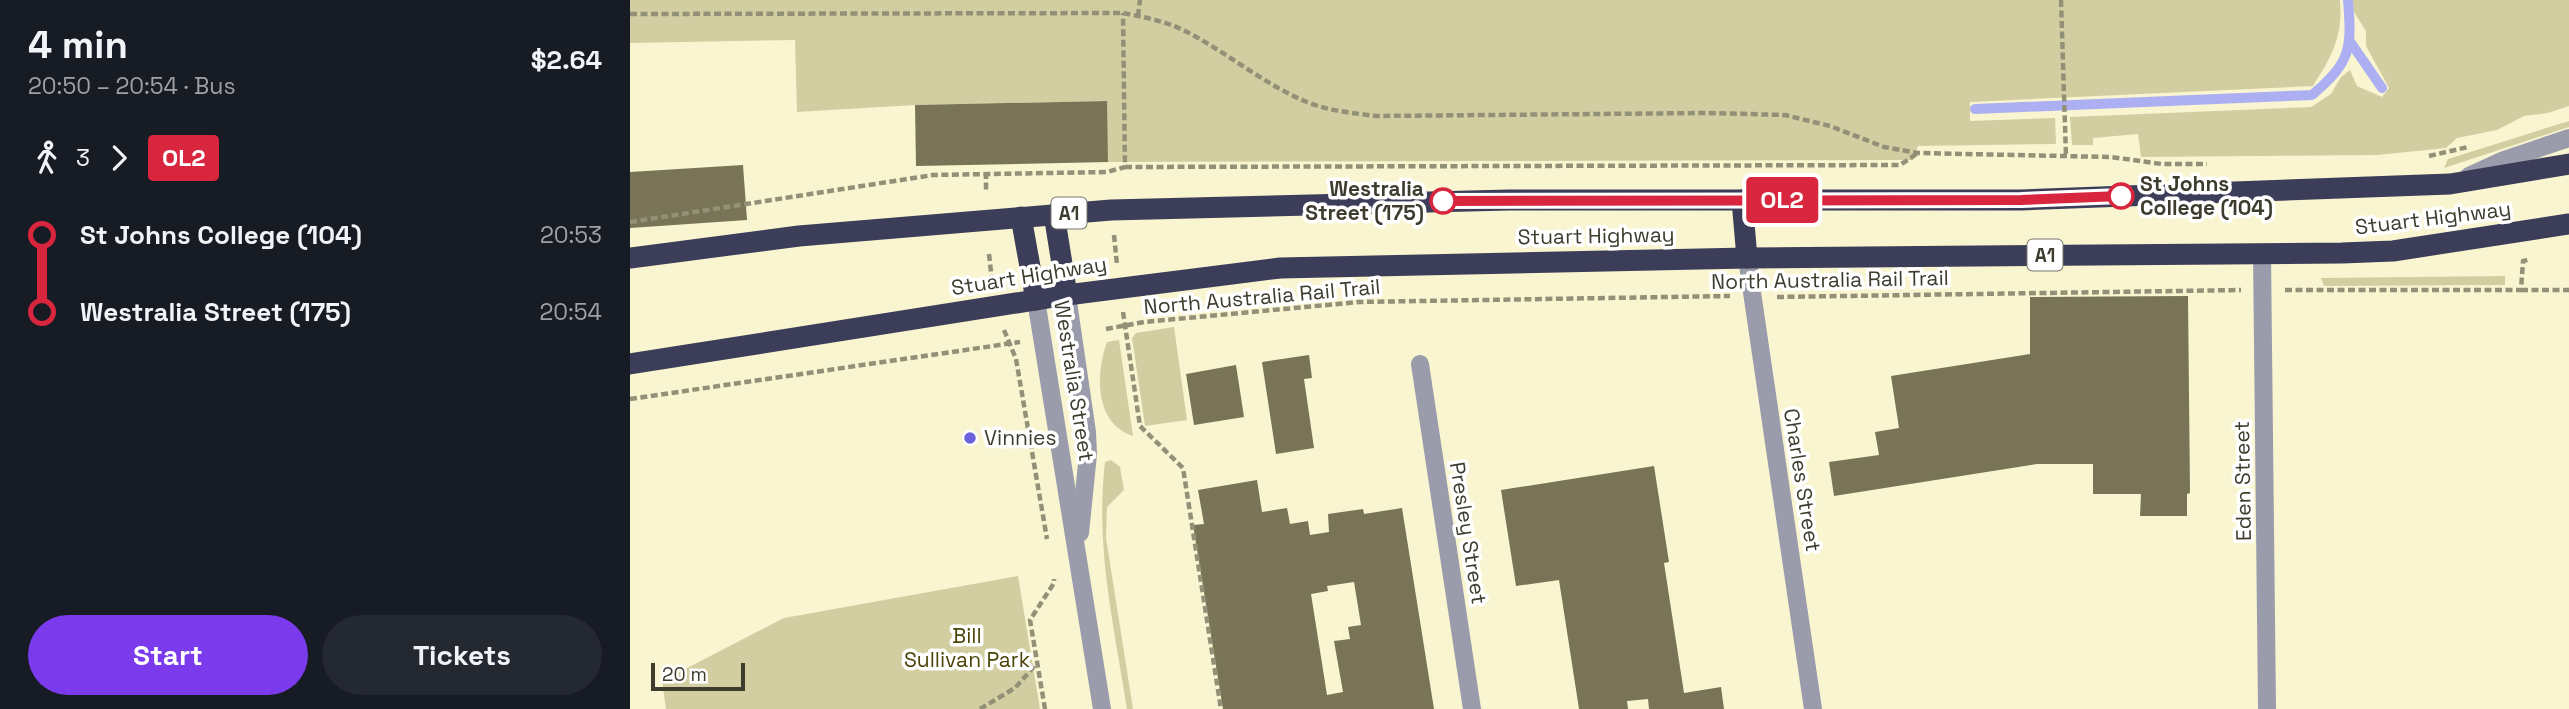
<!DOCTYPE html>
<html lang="en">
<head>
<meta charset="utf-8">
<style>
  :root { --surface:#171b24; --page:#242831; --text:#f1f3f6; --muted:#9ea1a6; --accent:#7c3aed }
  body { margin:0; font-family:"Space Grotesk",sans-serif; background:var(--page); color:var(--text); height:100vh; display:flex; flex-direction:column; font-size:26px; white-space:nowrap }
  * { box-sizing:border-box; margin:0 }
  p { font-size:23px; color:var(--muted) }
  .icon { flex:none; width:38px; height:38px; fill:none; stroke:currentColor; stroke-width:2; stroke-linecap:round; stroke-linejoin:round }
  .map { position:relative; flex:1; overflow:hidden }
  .side { display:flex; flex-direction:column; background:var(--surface); width:630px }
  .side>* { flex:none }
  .badge { padding:0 14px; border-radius:5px; font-size:24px; line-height:46px }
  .scale { position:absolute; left:21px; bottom:18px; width:94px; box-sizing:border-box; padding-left:7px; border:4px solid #3e3c2e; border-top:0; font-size:19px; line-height:24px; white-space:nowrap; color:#3e3c2e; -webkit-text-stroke:5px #fff; paint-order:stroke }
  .map>.badge { position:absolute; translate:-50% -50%; box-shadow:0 0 0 4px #fff }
  .legs { display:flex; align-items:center; gap:10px; height:77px; padding:0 28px; font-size:23px }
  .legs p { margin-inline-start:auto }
  .overview { display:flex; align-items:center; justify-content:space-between; height:119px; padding:0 28px }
  h1 { font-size:38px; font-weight:600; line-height:52px }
  .primary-button { display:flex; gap:14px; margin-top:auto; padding:14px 28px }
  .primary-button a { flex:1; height:80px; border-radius:42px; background:var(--accent); color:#fff; font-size:28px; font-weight:600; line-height:80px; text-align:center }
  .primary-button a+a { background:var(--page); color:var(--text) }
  ul { padding:0 28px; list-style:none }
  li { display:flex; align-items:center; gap:24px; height:77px; font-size:26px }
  li i { display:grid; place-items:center; width:10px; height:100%; margin:0 9px; background:currentColor }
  li i::after { content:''; width:18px; height:18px; margin:-9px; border:5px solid; border-radius:50%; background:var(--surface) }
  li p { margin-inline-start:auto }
  li:first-child i { background:linear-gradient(#0000 50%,currentColor 0) }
  li:last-child i { background:linear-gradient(currentColor 50%,#0000 0) }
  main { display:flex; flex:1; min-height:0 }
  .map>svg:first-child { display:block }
  .green { fill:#d3cea1 }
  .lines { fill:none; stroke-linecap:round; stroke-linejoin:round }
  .stream { stroke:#adaff3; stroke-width:10 }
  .building { fill:#787455; fill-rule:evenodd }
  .path { stroke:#939078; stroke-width:4.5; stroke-dasharray:7 3.5; stroke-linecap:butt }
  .minor { stroke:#9b9cab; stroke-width:18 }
  .highway { stroke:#3c3d58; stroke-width:21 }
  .line-1-casing { stroke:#fff; stroke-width:16 }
  .line-1 { stroke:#d7263d; stroke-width:10 }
  .stop-1-dot { fill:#fff; stroke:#d7263d; stroke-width:3.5 }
  .poi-dot { fill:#6b62dc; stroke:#fff; stroke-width:2.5 }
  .labels { text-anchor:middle; stroke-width:7; stroke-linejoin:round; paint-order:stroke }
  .shield { fill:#fff; stroke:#78766d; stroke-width:2 }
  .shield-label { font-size:19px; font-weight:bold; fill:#3e3c2e }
  .stop-label { font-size:21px; font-weight:bold; fill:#3e3c2e; stroke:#fff; text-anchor:start }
  .street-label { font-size:21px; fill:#3e3c2e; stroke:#fff }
  .poi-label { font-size:21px; fill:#3e3c2e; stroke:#fff; text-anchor:start }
  .park-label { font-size:21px; fill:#4b4306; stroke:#fff }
</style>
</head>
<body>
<main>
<section class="side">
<div class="overview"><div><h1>4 min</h1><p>20:50 – 20:54 · Bus</p></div><b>$2.64</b></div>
<div class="legs"><svg class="icon" aria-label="walk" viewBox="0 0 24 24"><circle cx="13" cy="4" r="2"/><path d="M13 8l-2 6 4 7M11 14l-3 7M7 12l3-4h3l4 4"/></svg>3<svg class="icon" aria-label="forward" viewBox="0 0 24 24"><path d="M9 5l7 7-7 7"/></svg><b class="badge" style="background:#d7263d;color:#fff">OL2</b></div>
<ul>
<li><i style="color:#d7263d"></i><b>St Johns College (104)</b><p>20:53</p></li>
<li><i style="color:#d7263d"></i><b>Westralia Street (175)</b><p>20:54</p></li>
</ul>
<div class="primary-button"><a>Start</a><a>Tickets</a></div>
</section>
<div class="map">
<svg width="1939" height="709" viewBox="0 0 1939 709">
  <rect width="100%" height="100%" fill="#f9f5d1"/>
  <g class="green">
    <path d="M0,0h1710c3,37 -8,56 -27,86l-343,16v19l85,-3 1,26 -138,2 -5,14 -805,2 -2,-61 -191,4 -118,7 -2,-72 -165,3z"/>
    <polygon points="1722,0 1939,0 1939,106 1918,113 1894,116 1867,130 1827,138 1816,148 1748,155 1511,157 1508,134 1463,138 1463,145 1442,145 1440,117 1681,107 1701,94 1711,77 1720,70 1727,86 1752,97 1759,88 1736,46 1736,31 1724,12"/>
    <polygon points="1939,121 1939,127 1814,168 1818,159"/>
    <polygon points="1875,276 1875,285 1694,286 1691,278"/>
    <polygon points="544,327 557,420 515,426 502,338 506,333"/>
    <path d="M489,340l14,96c-38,-12 -38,-61 -26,-94z"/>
    <path d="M481,460l9,7 4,23 -17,17 -1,31 27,171h-6c-13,-84 -32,-162 -22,-247z"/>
    <polygon points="388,576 410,709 36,709 32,681 154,618"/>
  </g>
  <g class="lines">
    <g class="stream">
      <polyline points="1721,43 1752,88"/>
      <path d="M1345,109l337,-14c39,-33 40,-46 36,-95"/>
    </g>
  </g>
  <g class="building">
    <polygon points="477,101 478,162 286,166 285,105"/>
    <polygon points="113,165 117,220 0,228 0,172"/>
    <polygon points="1558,296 1560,493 1557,494 1557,516 1510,516 1511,494 1463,494 1463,464 1407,464 1204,496 1199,462 1249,455 1245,432 1269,428 1261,376 1400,354 1400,297"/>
    <polygon points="679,355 682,378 674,379 684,448 646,454 632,362"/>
    <polygon points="606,365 614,417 564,425 556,374"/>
    <polygon points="1024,466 1039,562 1034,563 1054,693 1091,687 1094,709 1019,709 1018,699 997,701 998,709 949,709 929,580 886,586 871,490"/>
    <path d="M627,480l5,32 25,-4 3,16 18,-3 2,14 19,-3 -1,-18 35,-5 1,5 38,-6 32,201h-211l-30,-184 11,-1 -6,-34zM724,582l7,43 -13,2 2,12 -16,2 9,51 -16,3 -16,-101 17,-3 -1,-5z"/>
  </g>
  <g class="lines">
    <g class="path">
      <polyline points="1431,0 1436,157"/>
      <path d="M0,14l493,-1c21,4 42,8 62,18 42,21 78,53 122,71 22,9 46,11 69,14l331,-3 78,2 45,11 54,21 34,6 193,4 51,7h45"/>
      <polyline points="508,16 510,0"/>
      <polyline points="1799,156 1838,147"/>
      <polyline points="495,167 1270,165 1288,153"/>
      <polyline points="356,172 356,190"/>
      <polyline points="0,222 303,175 477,172 495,167 493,13"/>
      <polyline points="484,235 487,265"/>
      <polyline points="359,254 362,281"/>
      <polyline points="1655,290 1891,290 1893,261 1898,260"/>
      <polyline points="1891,290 1939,290"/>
      <polyline points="1147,297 1611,290"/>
      <polyline points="493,312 510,426 553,468 591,709"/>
      <polyline points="476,329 514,322 729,302 1100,296"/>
      <polyline points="374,330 386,359 417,539"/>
      <polyline points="0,399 390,342"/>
      <polyline points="350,709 385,688 407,663"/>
      <polyline points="415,709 400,620 424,583 424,579"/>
    </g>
    <g class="minor">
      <polyline points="1839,176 1874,160 1939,138"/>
      <polyline points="1632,253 1637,709"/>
      <polyline points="1117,258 1183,709"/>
      <polyline points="437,295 457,432 458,454 450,533"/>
      <polyline points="406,300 472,709"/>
      <polyline points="790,364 842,709"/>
    </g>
    <g class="highway">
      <polyline points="1112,200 1117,258"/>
      <polyline points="424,214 437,295"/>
      <polyline points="391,217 406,300"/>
      <polyline points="0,258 169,236 481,210 879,200 1391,200 1820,184 1939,164"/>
      <polyline points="0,364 437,295 650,268 1117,258 1712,253 1763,251 1939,224"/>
    </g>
  </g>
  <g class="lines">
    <g class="line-1-casing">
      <polyline id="line-1" points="813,201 1391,200 1491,196"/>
    </g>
    <use href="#line-1" class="line-1"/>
  </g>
  <g class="stop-1-dot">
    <circle cx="1491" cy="196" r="12"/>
    <circle cx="813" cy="201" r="12"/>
  </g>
  <circle class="poi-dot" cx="340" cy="438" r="7"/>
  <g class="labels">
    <g class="shield">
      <rect x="421.5" y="197.5" width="35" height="31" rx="5"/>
      <rect x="1397.5" y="239.5" width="35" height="31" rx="5"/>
    </g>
    <g class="shield-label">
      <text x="439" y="220">A1</text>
      <text x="1415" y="262">A1</text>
    </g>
    <g class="stop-label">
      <text x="1510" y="191">St Johns<tspan x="1510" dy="24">College (104)</tspan></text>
      <text x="794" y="196" text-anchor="end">Westralia<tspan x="794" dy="24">Street (175)</tspan></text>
    </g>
    <g class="street-label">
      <text transform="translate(1803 218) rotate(-7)" y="7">Stuart Highway</text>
      <text transform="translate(966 236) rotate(-1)" y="7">Stuart Highway</text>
      <text transform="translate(399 276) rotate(-9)" y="7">Stuart Highway</text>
      <text transform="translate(1200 280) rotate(-1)" y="7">North Australia Rail Trail</text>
      <text transform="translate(632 297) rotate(-5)" y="7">North Australia Rail Trail</text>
      <text transform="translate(444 381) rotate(81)" y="7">Westralia Street</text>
      <text transform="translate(1172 480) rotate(81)" y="7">Charles Street</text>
      <text transform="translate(1613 481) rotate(-91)" y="7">Eden Street</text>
      <text transform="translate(838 533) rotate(81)" y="7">Presley Street</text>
    </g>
    <g class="poi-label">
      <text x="354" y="445">Vinnies</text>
    </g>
    <g class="park-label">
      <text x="337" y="643">Bill<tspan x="337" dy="24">Sullivan Park</tspan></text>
    </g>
  </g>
</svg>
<div class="scale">20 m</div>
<b class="badge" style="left:1152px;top:200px;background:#d7263d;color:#fff">OL2</b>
</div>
</main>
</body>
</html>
